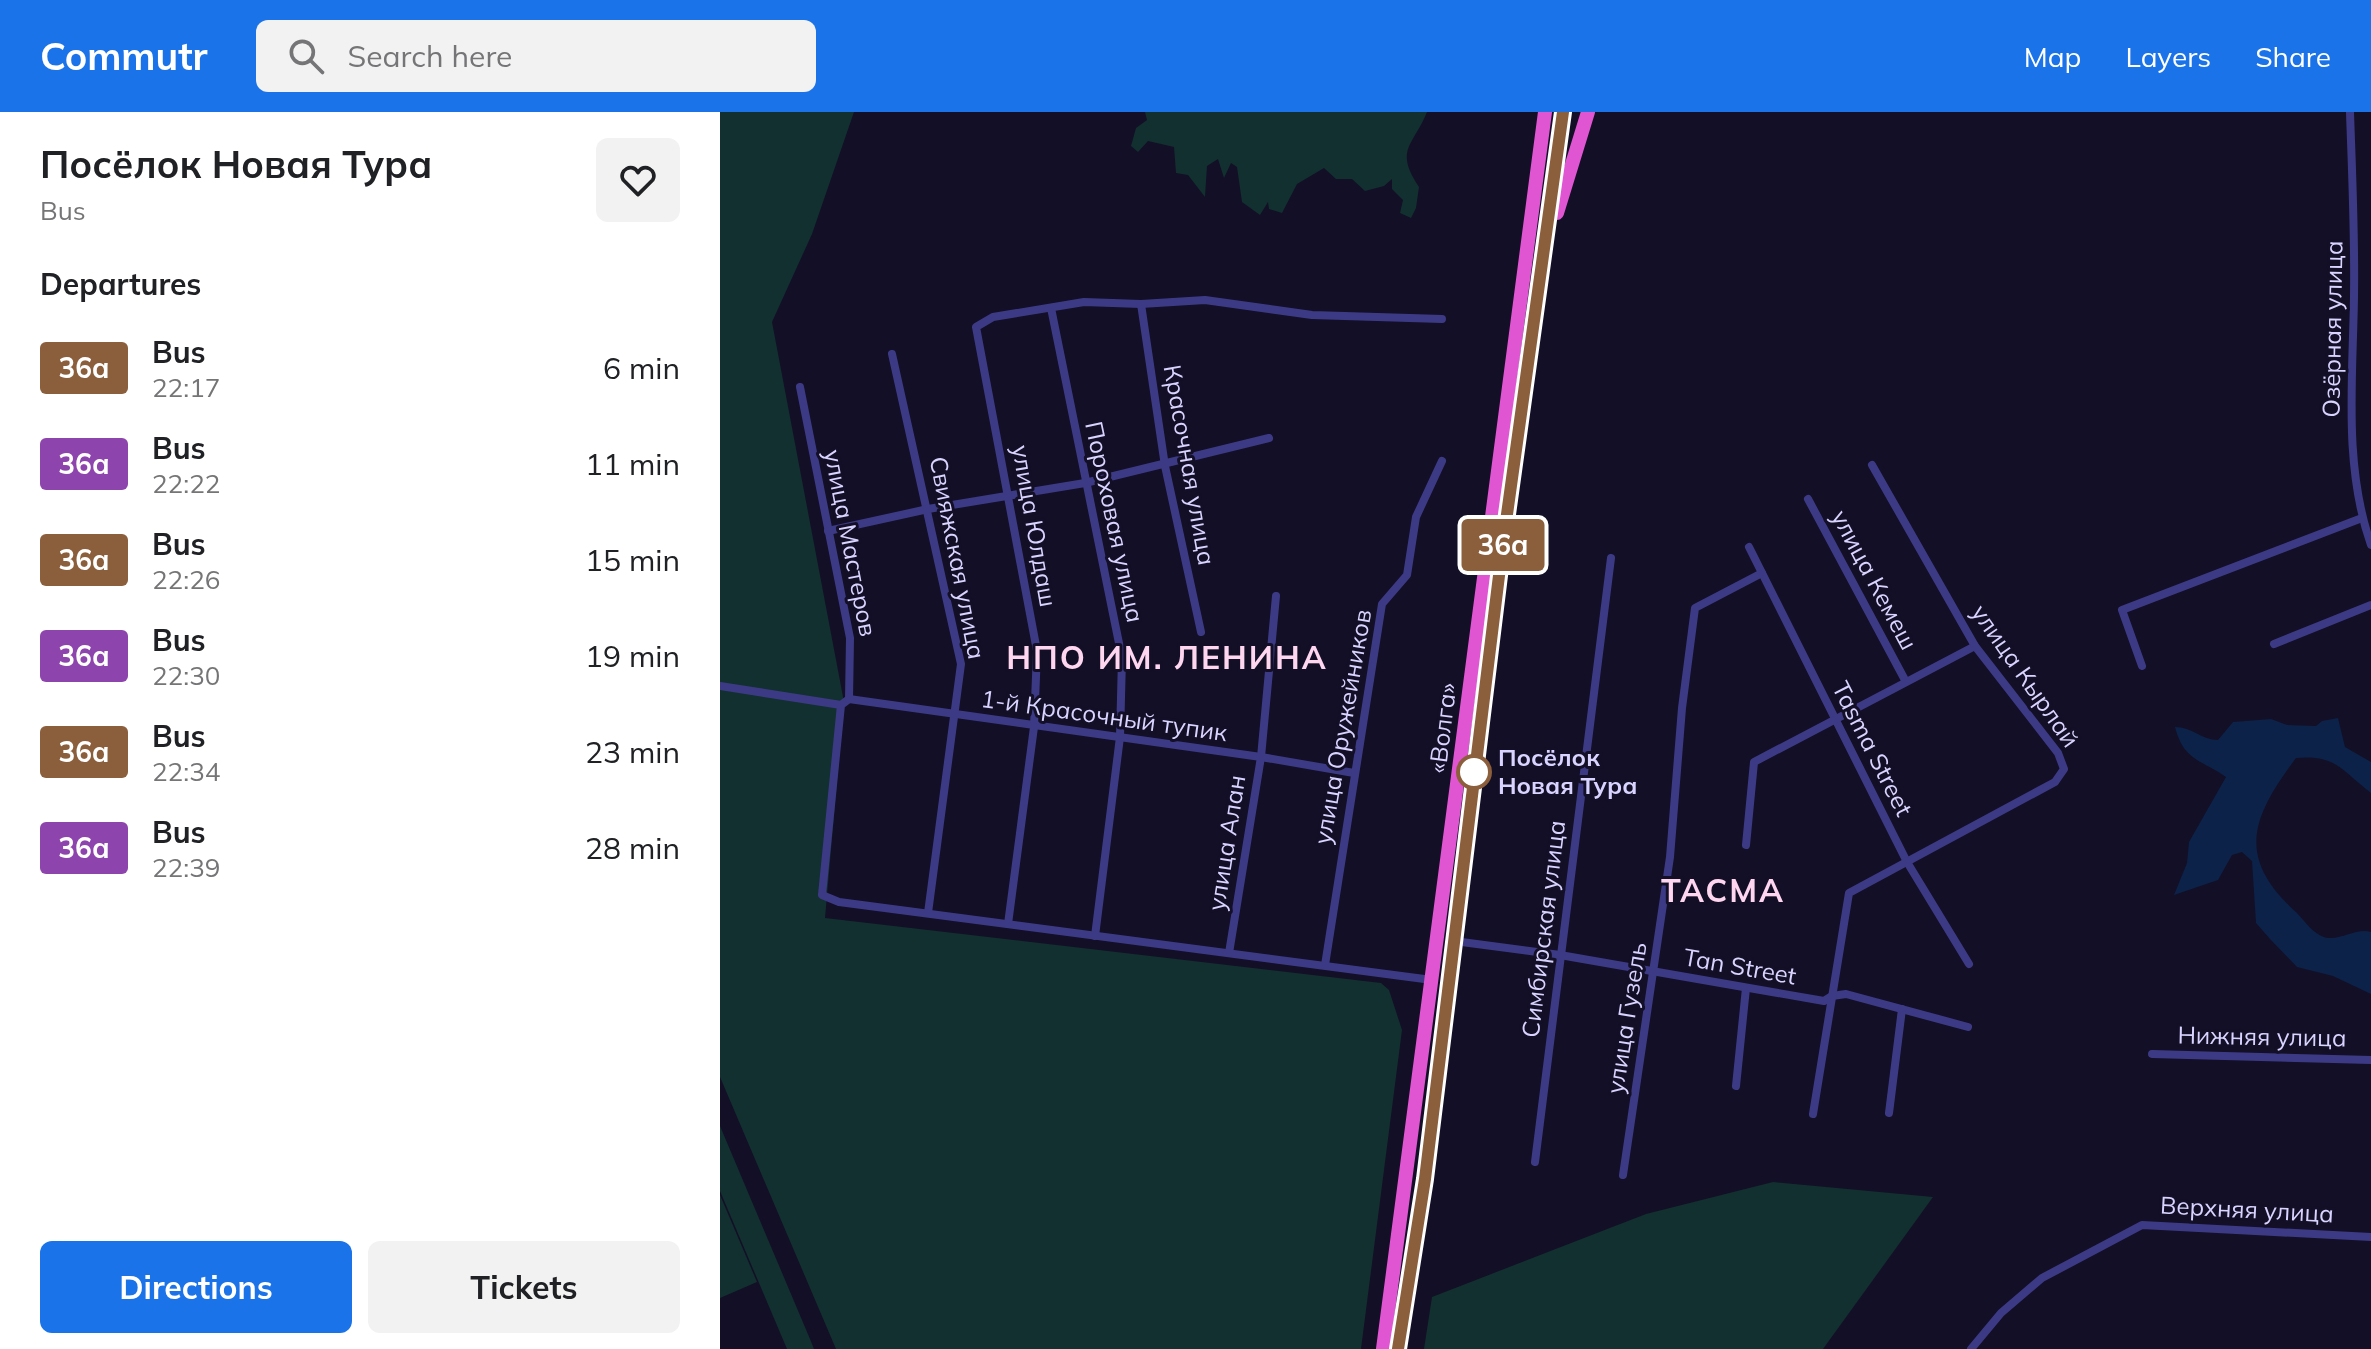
<!DOCTYPE html>
<html lang="en">
<head>
<meta charset="utf-8">
<style>
  :root { --surface:#fff; --page:#f2f2f2; --text:#202124; --muted:#757577; --accent:#1a73e8 }
  body { margin:0; font-family:Mulish,sans-serif; background:var(--page); color:var(--text); height:100vh; display:flex; flex-direction:column; font-size:30px; white-space:nowrap }
  * { box-sizing:border-box; margin:0 }
  p { font-size:26px; color:var(--muted) }
  .icon { flex:none; width:44px; height:44px; fill:none; stroke:currentColor; stroke-width:2; stroke-linecap:round; stroke-linejoin:round }
  .map { position:relative; flex:1; overflow:hidden }
  .sheet { display:flex; flex-direction:column; background:var(--surface); width:720px }
  .sheet>* { flex:none }
  .badge { padding:0 16px; border-radius:6px; font-size:28px; line-height:52px }
  .map>.badge { position:absolute; translate:-50% -50%; box-shadow:0 0 0 4px #fff }
  h2 { padding:0 40px; font-size:30px; line-height:72px }
  .round { display:grid; place-items:center; flex:none; width:84px; height:84px; border-radius:12px; background:var(--page) }
  .head { display:flex; align-items:center; justify-content:space-between; height:136px; padding:0 40px }
  h1 { font-size:38px; font-weight:700; line-height:60px }
  .cta { display:flex; gap:16px; margin-top:auto; padding:16px 40px }
  .cta a { flex:1; height:92px; border-radius:12px; background:var(--accent); color:#fff; font-size:32px; font-weight:700; line-height:92px; text-align:center }
  .cta a+a { background:var(--page); color:var(--text) }
  ul { padding:0; list-style:none }
  li { display:flex; align-items:center; gap:24px; height:96px; padding:0 40px }
  li div { flex:1 }
  li b { display:block; font-size:30px }
  li em { font-style:normal }
  li .badge { min-width:88px; font-weight:700; text-align:center }
  header { display:flex; align-items:center; gap:48px; box-sizing:border-box; height:112px; padding:0 40px; background:var(--accent); color:#fff }
  header strong { font-size:38px }
  nav { display:flex; gap:44px; margin-inline-start:auto; font-size:28px }
  .search { width:560px; height:72px; background:var(--page); display:flex; align-items:center; gap:20px; box-sizing:border-box; padding:0 28px; border-radius:12px; color:var(--muted); font-size:30px }
  main { display:flex; flex:1; min-height:0 }
  .map>svg:first-child { display:block }
  .green { fill:#12302f }
  .water { fill:#0c2248 }
  .lines { fill:none; stroke-linecap:round; stroke-linejoin:round }
  .minor { stroke:#3d3a85; stroke-width:8 }
  .trunk { stroke:#e055d1; stroke-width:14 }
  .line-casing { stroke:#fff; stroke-width:18 }
  .line { stroke:#8b5e3c; stroke-width:12 }
  .stop-dot { fill:#fff; stroke:#8b5e3c; stroke-width:4 }
  .labels { text-anchor:middle; stroke-width:6; stroke-linejoin:round; paint-order:stroke }
  .street-label { font-size:24px; fill:#d9d4ff; stroke:#130f26 }
  .stop-label { font-size:24px; font-weight:bold; fill:#d9d4ff; stroke:#130f26; text-anchor:start }
  .district-label { font-size:32px; font-weight:bold; letter-spacing:2px; fill:#ffd6f0; stroke:#130f26 }
</style>
</head>
<body>
<header>
<strong>Commutr</strong>
<div class="search"><svg class="icon" aria-label="search" viewBox="0 0 24 24"><circle cx="10" cy="10" r="6"/><path d="M15 15l6 6"/></svg>Search here</div>
<nav><a>Map</a><a>Layers</a><a>Share</a></nav>
</header>
<main>
<section class="sheet">
<div class="head"><div><h1>Посёлок Новая Тура</h1><p>Bus</p></div><a class="round"><svg class="icon" aria-label="heart" viewBox="0 0 24 24"><path d="M12 20l-8-8c-3-5 5-10 8-4 3-6 11-1 8 4z"/></svg></a></div>
<h2>Departures</h2>
<ul>
<li><span class="badge" style="background:#8b5e3c;color:#fff">36a</span><div><b>Bus</b><p>22:17</p></div><em>6 min</em></li>
<li><span class="badge" style="background:#8e44ad;color:#fff">36а</span><div><b>Bus</b><p>22:22</p></div><em>11 min</em></li>
<li><span class="badge" style="background:#8b5e3c;color:#fff">36a</span><div><b>Bus</b><p>22:26</p></div><em>15 min</em></li>
<li><span class="badge" style="background:#8e44ad;color:#fff">36а</span><div><b>Bus</b><p>22:30</p></div><em>19 min</em></li>
<li><span class="badge" style="background:#8b5e3c;color:#fff">36a</span><div><b>Bus</b><p>22:34</p></div><em>23 min</em></li>
<li><span class="badge" style="background:#8e44ad;color:#fff">36а</span><div><b>Bus</b><p>22:39</p></div><em>28 min</em></li>
</ul>
<div class="cta"><a>Directions</a><a>Tickets</a></div>
</section>
<div class="map">
<svg width="1651" height="1237" viewBox="0 0 1651 1237">
  <rect width="100%" height="100%" fill="#130f26"/>
  <g class="green">
    <polygon points="0,0 134,0 92,122 52,210 124,590 105,806 661,871 669,878 682,918 641,1237 116,1237 0,965"/>
    <path d="M425,0h282c-14,34 -33,38 -8,75l-3,21 -5,10 -11,-5 3,-13 -11,-11v-10l-8,7 -19,5 -13,-12h-16l-12,-11 -27,16 -15,29 -13,-4 -1,-7 -8,13 -18,-13 -5,-35 -6,-4 -7,15 -6,-19 -11,7 -2,31 -17,-22 -12,-2 -2,-26 -26,-6 -10,11 -7,-6 5,-18 11,-8z"/>
    <polygon points="0,1014 90,1227 94,1237 67,1237 0,1079"/>
    <polygon points="1053,1070 1213,1085 1103,1237 704,1237 712,1185 926,1102"/>
    <polygon points="0,1083 37,1170 0,1186"/>
  </g>
  <path class="water" d="M1618,606l7,29 26,15v31c-29,-22 -35,-39 -75,-35 -44,59 -61,99 0,154 9,9 19,25 33,26 14,1 28,-10 42,-6v62l-38,-18 -36,-9 -27,-28 -14,-16 -4,-62 -10,-9 -10,3 -14,25 -44,15 13,-32 2,-21 37,-65c-26,-18 -42,-16 -51,-50 17,0 27,13 43,13l15,-18 38,-3 16,6 29,1 6,-5z"/>
  <g class="lines">
    <g class="minor">
      <path d="M1630,0c2,61 5,122 4,184 -1,82 -11,169 17,249"/>
      <polyline points="421,192 445,354 481,520"/>
      <polyline points="331,196 402,546 400,625 375,824"/>
      <polyline points="172,242 241,552 208,801"/>
      <polyline points="80,275 130,526 129,587 121,593 102,783 119,790 712,868"/>
      <polyline points="1088,387 1185,568"/>
      <polyline points="108,419 208,397 365,371 549,326"/>
      <polyline points="1029,435 1187,750 1249,852"/>
      <polyline points="1554,532 1651,493"/>
      <polyline points="1422,554 1402,498 1642,406"/>
      <polyline points="0,574 121,593"/>
      <polyline points="129,587 541,645 634,661"/>
      <polyline points="1026,733 1034,650 1255,534"/>
      <polyline points="288,812 314,615 317,539 256,215 273,205 364,190 421,192 485,188 592,203 722,207"/>
      <polyline points="734,829 840,843 1104,889 1112,884 1126,882 1248,915"/>
      <polyline points="509,841 541,645 556,484"/>
      <polyline points="605,853 662,492 687,463 696,405 722,349"/>
      <polyline points="1432,942 1651,948"/>
      <polyline points="1016,974 1026,876"/>
      <polyline points="1169,1001 1182,897"/>
      <polyline points="1093,1002 1129,781 1335,670 1344,657 1338,641 1255,534 1152,353"/>
      <polyline points="815,1050 891,446"/>
      <polyline points="903,1063 950,745 962,596 975,496 1042,461"/>
      <polyline points="1251,1237 1281,1201 1322,1166 1422,1113 1651,1125"/>
    </g>
    <g class="trunk">
      <polyline points="837,101 868,0"/>
      <polyline points="663,1237 825,0"/>
      <polyline points="678,1237 705,1067 783,431 843,0"/>
    </g>
  </g>
  <g class="lines">
    <g class="line-casing">
      <polyline id="line" points="678,1237 705,1067 783,431 843,0"/>
    </g>
    <use href="#line" class="line"/>
  </g>
  <circle class="stop-dot" cx="754" cy="660" r="16"/>
  <g class="labels">
    <g class="street-label">
      <text transform="translate(1613 217) rotate(-89)" y="8">Озёрная улица</text>
      <text transform="translate(469 353) rotate(80)" y="8">Красочная улица</text>
      <text transform="translate(394 410) rotate(78)" y="8">Пороховая улица</text>
      <text transform="translate(314 414) rotate(80)" y="8">улица Юлдаш</text>
      <text transform="translate(130 431) rotate(79)" y="8">улица Мастеров</text>
      <text transform="translate(237 446) rotate(79)" y="8">Свияжская улица</text>
      <text transform="translate(1154 468) rotate(62)" y="8">улица Кемеш</text>
      <text transform="translate(1305 564) rotate(55)" y="8">улица Кырлай</text>
      <text transform="translate(384 604) rotate(8)" y="8">1-й Красочный тупик</text>
      <text transform="translate(623 615) rotate(-80)" y="8">улица Оружейников</text>
      <text transform="translate(723 616) rotate(-83)" y="8">«Волга»</text>
      <text transform="translate(1152 637) rotate(63)" y="8">Tasma Street</text>
      <text transform="translate(507 731) rotate(-81)" y="8">улица Алан</text>
      <text transform="translate(824 817) rotate(-83)" y="8">Симбирская улица</text>
      <text transform="translate(1020 855) rotate(10)" y="8">Tan Street</text>
      <text transform="translate(907 906) rotate(-81)" y="8">улица Гузель</text>
      <text transform="translate(1542 925) rotate(1)" y="8">Нижняя улица</text>
      <text transform="translate(1527 1098) rotate(3)" y="8">Верхняя улица</text>
    </g>
    <g class="stop-label">
      <text x="778" y="654">Посёлок<tspan x="778" dy="28">Новая Тура</tspan></text>
    </g>
    <g class="district-label">
      <text x="447" y="557">НПО ИМ. ЛЕНИНА</text>
      <text x="1003" y="790">ТАСМА</text>
    </g>
  </g>
</svg>
<b class="badge" style="left:783px;top:433px;background:#8b5e3c;color:#fff">36a</b>
</div>
</main>
</body>
</html>
